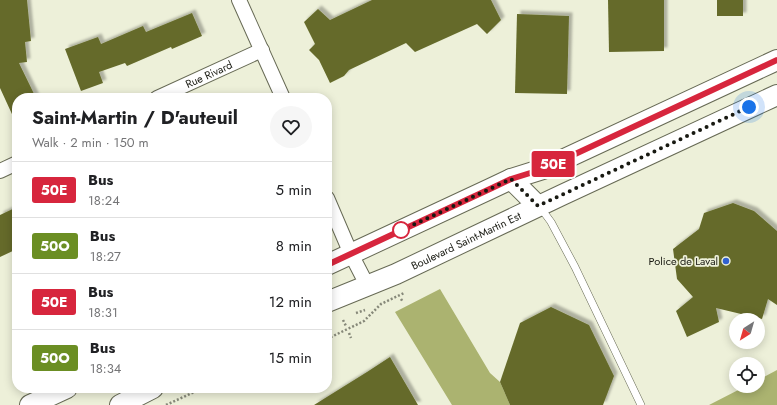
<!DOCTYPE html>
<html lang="en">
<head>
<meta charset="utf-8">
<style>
  :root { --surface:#fff; --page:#f6f6f6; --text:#202124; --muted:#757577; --line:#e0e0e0 }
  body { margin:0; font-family:Jost,sans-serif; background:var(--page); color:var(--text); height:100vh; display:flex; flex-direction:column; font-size:15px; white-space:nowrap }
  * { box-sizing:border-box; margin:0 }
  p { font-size:13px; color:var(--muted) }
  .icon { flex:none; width:22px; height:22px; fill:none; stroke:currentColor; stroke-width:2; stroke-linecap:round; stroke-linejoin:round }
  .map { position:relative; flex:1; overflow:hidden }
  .panel { position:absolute; left:12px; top:93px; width:320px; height:300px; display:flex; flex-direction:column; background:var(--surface); border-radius:16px; box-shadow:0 2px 10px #0003 }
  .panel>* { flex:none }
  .badge { padding:0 8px; border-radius:3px; font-size:14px; line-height:26px }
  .needle { width:26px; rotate:217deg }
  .controls { position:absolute; left:729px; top:313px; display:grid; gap:8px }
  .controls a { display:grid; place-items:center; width:36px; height:36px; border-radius:50%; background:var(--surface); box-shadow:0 2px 10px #0003; font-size:20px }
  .you { position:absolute; width:20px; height:20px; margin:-10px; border:3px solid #fff; border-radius:50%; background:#1a73e8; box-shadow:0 0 0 6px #1a73e833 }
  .map>.badge { position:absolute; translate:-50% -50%; box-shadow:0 0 0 2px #fff }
  .round { display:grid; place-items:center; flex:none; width:42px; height:42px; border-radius:21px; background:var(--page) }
  .overview { display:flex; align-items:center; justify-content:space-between; height:68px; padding:0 20px }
  h1 { font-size:19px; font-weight:700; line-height:30px }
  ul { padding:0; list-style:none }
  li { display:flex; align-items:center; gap:12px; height:56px; padding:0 20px; border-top:1px solid var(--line) }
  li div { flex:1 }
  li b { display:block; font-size:15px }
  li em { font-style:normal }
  li .badge { min-width:44px; font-weight:700; text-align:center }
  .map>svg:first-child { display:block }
  .forest { fill:#abb370 }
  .building { fill:#656b2a; filter:url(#shadow) }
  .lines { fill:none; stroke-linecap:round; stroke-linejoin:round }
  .lane-casing { stroke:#676a55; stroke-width:8 }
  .street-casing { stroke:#676a55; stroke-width:16 }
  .secondary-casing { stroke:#676a55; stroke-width:22 }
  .path { stroke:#868879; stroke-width:2.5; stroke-dasharray:2 2; stroke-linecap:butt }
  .lane { stroke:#fff; stroke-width:7 }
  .street { stroke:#fff; stroke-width:14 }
  .secondary { stroke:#fff; stroke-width:20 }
  .line-casing { stroke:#fff; stroke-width:9 }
  .line { stroke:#d7263d; stroke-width:6 }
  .walk { stroke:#181911; stroke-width:4; stroke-dasharray:0 7.2 }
  .stop-dot { fill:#fff; stroke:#d7263d; stroke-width:2 }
  .poi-dot { fill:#3161d0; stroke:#edf0d9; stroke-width:1.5 }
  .labels { text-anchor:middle; stroke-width:3.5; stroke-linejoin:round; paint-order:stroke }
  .street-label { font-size:11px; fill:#181911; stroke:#edf0d9 }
  .poi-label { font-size:11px; fill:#181911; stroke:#edf0d9; text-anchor:end }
</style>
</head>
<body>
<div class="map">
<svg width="777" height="405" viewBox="0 0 777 405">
  <defs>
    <filter id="shadow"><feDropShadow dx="3.5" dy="-3.5" stdDeviation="1" flood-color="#0004"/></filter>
  </defs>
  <rect width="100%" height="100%" fill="#edf0d9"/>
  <g class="forest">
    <polygon points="440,289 490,373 500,382 510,405 452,405 395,312"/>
    <polygon points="777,370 777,405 709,405 746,386 758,386 758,380"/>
  </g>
  <g class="building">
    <polygon points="0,0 27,0 31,41 25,42 27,62 19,63 36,98 17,98 17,125 0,88"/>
    <polygon points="372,0 491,0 501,20 487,34 477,24 415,52 406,43 349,70 344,76 330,83 319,60 309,50 315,44 304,22 318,9 330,20"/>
    <polygon points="608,0 664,0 664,51 609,52"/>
    <rect x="717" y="0" width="26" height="16"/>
    <polygon points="192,13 202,36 172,49 171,47 127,66 125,63 99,72 103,83 81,91 65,49 98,37 101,44 143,26 146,32"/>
    <polygon points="517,14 569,16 567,94 515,93"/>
    <polygon points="733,203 754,211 777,231 777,305 768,299 762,319 716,308 719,322 687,337 676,311 693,297 677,279 673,249 699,229 704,213"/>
    <polygon points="17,207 17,249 0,257 0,215"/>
    <polygon points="551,307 589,325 614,376 603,405 510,405 500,382 520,323"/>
    <polygon points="390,357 418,405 314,405 367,372"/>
  </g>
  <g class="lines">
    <g class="lane-casing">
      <polyline id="lane" points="540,207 551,222 575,267 641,405"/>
    </g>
    <g class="street-casing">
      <g id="street">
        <polyline points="239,0 283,98"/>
        <path id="s1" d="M157,98l105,-48"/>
        <polyline points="0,171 17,163"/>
        <polyline points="327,198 351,254 367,285"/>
      </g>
    </g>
    <g class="secondary-casing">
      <g id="secondary">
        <polyline points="511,179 538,206"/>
        <polyline points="327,265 492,188 511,179 543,169 777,60"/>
        <path id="s2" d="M327,302l69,-28 166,-79 215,-100"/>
        <polyline points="30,405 67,388"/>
        <polyline points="120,405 153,388"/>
      </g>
    </g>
    <g class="path">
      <polyline points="401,299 403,302"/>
      <polyline points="356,313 365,310"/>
      <polyline points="343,320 346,326"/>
      <polyline points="349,333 351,338"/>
      <polyline points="327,339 364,321 381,304 404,293"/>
      <polyline points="166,405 203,388"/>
    </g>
    <use href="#lane" class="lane"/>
    <use href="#street" class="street"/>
    <use href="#secondary" class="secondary"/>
  </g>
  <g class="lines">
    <g class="line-casing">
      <polyline id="line" points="327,265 492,188 511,179 543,169 777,60"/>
    </g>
    <use href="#line" class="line"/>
    <polyline class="walk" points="401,230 398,232 511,179 538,206 749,107"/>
  </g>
  <circle class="stop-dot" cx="401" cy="230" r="8"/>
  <circle class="poi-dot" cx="726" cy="261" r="4"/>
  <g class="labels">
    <g class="street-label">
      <text dy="4" stroke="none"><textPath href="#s1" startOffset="57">Rue Rivard</textPath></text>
      <text dy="4" stroke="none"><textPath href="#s2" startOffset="152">Boulevard Saint-Martin Est</textPath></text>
    </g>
    <g class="poi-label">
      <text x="718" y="265">Police de Laval</text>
    </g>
  </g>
</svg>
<div class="controls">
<a><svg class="needle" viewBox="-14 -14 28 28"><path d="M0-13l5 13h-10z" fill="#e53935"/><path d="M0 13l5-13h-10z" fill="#757577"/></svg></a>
<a><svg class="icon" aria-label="locate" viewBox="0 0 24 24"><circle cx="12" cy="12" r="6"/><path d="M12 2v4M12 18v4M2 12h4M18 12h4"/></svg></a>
</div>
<div class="you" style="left:749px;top:107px"></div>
<b class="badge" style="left:553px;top:164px;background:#d7263d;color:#fff">50E</b>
<section class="panel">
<div class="overview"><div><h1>Saint-Martin / D'auteuil</h1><p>Walk · 2 min · 150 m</p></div><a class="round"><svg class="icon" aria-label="heart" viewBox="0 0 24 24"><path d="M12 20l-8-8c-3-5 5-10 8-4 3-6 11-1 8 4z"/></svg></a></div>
<ul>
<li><span class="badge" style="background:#d7263d;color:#fff">50E</span><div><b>Bus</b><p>18:24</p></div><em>5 min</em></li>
<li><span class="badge" style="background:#6b8e23;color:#fff">50O</span><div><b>Bus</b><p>18:27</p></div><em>8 min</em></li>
<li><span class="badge" style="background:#d7263d;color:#fff">50E</span><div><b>Bus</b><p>18:31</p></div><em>12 min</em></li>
<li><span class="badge" style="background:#6b8e23;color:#fff">50O</span><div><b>Bus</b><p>18:34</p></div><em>15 min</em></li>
</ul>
</section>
</div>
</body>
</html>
